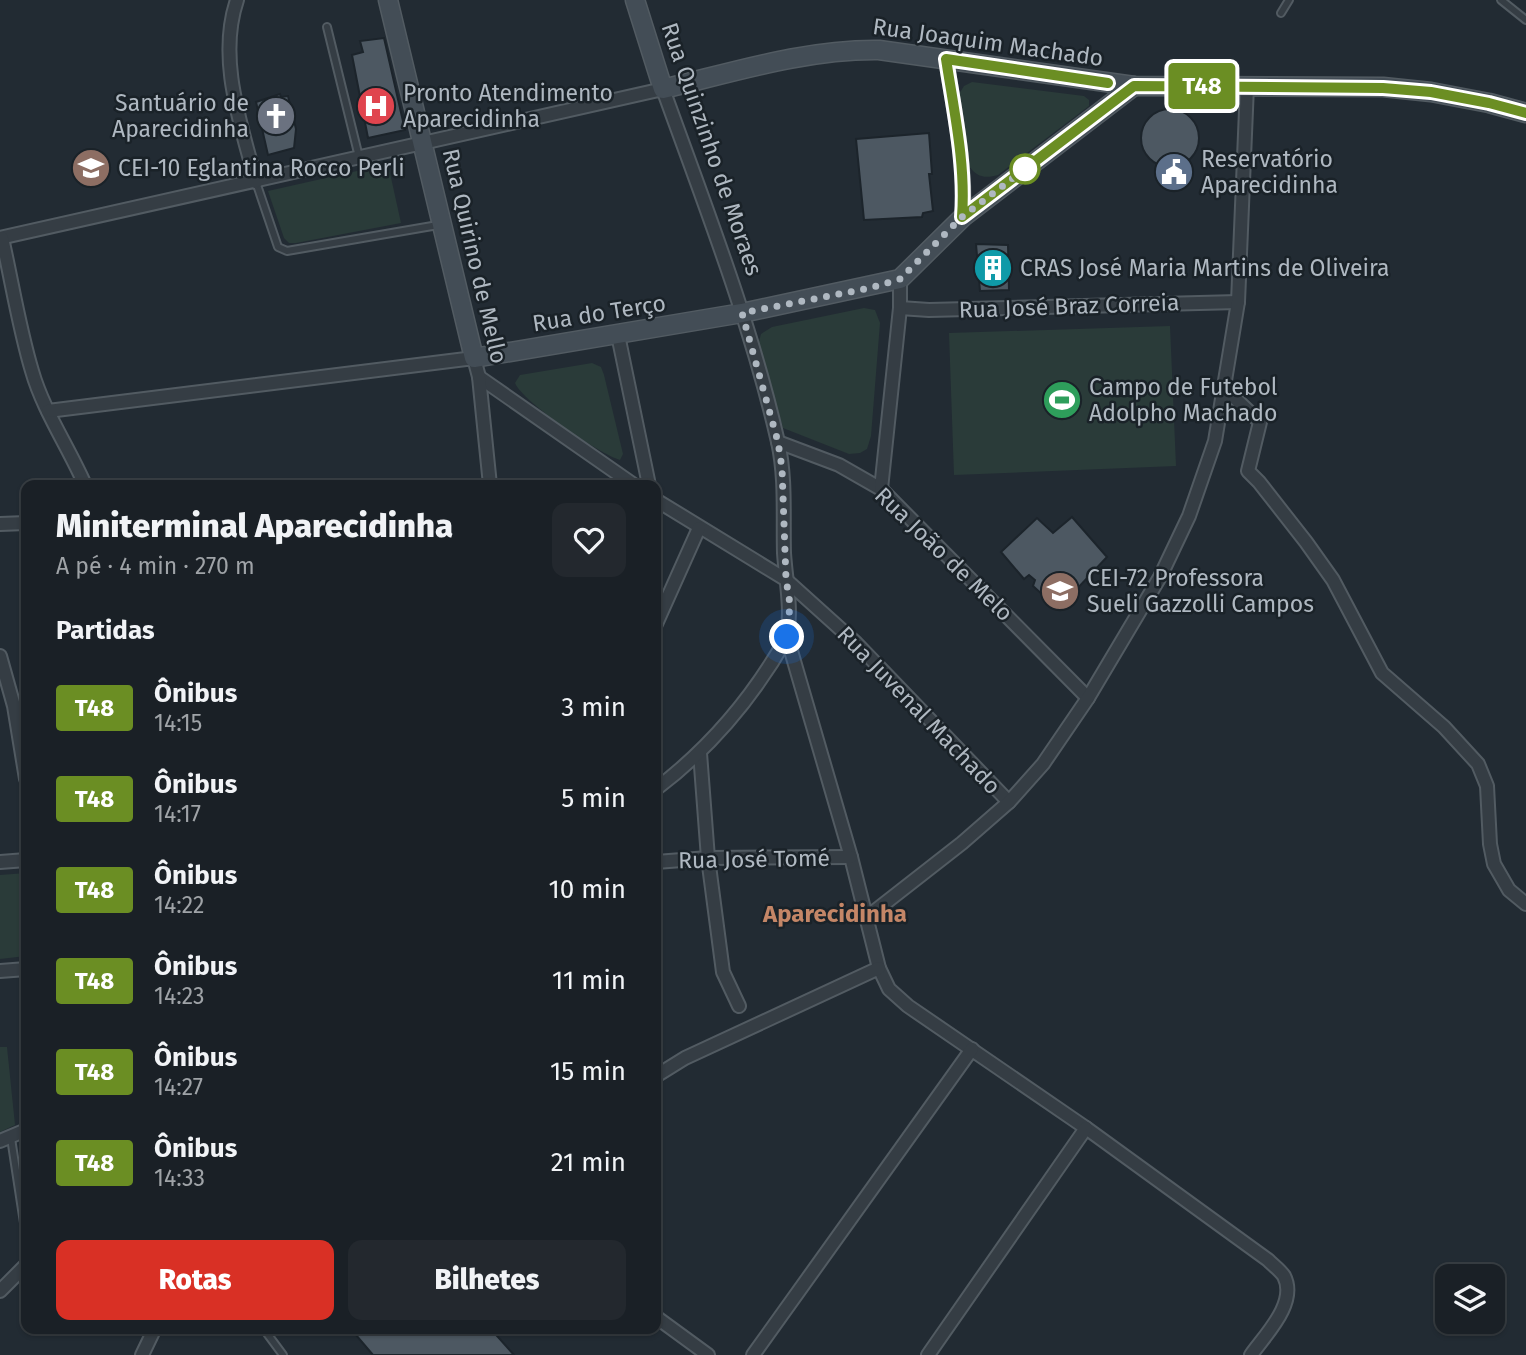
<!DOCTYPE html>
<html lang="pt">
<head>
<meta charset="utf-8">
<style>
  :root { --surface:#1a2026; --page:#23282e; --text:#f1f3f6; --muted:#9fa3a7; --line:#383e43; --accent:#d93025 }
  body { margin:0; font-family:"Fira Sans",sans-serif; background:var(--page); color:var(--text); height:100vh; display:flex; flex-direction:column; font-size:26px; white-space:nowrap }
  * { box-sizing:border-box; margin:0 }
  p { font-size:23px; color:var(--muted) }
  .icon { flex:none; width:38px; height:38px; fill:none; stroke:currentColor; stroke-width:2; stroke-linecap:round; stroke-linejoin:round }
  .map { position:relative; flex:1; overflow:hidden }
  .sheet { position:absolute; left:21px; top:480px; width:640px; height:854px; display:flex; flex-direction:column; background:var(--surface); border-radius:14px; box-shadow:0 2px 5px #0004,0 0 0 2px var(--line) }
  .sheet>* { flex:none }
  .badge { padding:0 14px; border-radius:5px; font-size:24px; line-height:46px }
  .tools { position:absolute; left:1435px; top:1264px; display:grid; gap:14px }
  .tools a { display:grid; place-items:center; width:70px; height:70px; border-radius:14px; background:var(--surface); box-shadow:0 2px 5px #0004,0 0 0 2px var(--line); font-size:35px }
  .you { position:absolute; width:35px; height:35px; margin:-18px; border:5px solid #fff; border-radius:50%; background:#1a73e8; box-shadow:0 0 0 10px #1a73e833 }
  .map>.badge { position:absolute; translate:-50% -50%; box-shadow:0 0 0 4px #fff }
  h2 { padding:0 35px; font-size:26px; line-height:63px }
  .round { display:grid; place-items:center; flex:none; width:74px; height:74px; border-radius:14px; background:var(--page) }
  .overview { display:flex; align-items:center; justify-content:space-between; height:119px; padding:0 35px }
  h1 { font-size:33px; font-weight:800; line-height:52px }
  .button { display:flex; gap:14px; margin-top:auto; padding:14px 35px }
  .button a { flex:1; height:80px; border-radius:14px; background:var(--accent); color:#fff; font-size:28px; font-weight:800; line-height:80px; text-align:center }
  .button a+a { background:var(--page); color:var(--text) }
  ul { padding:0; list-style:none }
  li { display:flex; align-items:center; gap:21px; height:91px; padding:0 35px }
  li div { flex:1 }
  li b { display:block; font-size:26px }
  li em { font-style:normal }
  li .badge { min-width:77px; font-weight:700; text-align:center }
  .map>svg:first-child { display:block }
  .green { fill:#2a3b39 }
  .building { fill:#4d5862; stroke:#1c242b; stroke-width:2 }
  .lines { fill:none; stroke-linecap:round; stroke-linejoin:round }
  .lane-casing { stroke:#525b62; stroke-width:10 }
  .street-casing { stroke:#525b62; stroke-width:16 }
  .secondary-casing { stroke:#525b62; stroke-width:21 }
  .lane { stroke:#353d44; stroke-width:6 }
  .street { stroke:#353d44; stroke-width:12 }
  .secondary { stroke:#434d56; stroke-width:18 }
  .line-casing { stroke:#fff; stroke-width:16 }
  .line { stroke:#6b8e23; stroke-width:10 }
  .walk { stroke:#afb8c1; stroke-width:7; stroke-dasharray:0 12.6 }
  .stop-dot { fill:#fff; stroke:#6b8e23; stroke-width:3.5 }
  .labels { text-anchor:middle; stroke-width:5; stroke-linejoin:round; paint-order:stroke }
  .street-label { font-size:23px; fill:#afb8c1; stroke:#1a2228 }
  .poi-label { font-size:23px; fill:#afb8c1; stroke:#1a2228; text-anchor:start }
  .neighbourhood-label { font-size:24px; font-weight:bold; fill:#c48667; stroke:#1a2228 }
</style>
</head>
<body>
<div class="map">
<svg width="1526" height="1355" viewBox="0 0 1526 1355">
  <rect width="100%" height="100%" fill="#222b33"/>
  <g class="green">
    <path d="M972,82l112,14 5,4v6l-91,69c-13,4 -23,2 -30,-11l-9,-70 5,-8z"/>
    <polygon points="388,164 401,223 296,243 289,243 284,238 268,191"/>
    <polygon points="864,308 875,310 880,323 871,436 867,449 860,453 849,454 783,428 758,345 761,334 772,327"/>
    <polygon points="1170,326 1176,466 954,475 949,333"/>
    <path d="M592,363l9,4 3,8 19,79 -3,6c-21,-6 -97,-58 -105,-77l5,-8z"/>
    <polygon points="26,873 26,956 0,959 0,875"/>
    <polygon points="0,1047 7,1047 15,1125 0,1132"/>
  </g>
  <g class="building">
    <polygon points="384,38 405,130 368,138 352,55 363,52 360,41"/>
    <polygon points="280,94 281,97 288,96 296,129 294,148 268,155 256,102"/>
    <circle cx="1170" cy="138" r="29"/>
    <polygon points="929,133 932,174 929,174 933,211 923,213 922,217 864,220 856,139"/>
    <polygon points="976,244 1008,245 1009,290 980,291"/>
    <polygon points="1072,517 1107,557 1058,609 1033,586 1035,580 1029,575 1024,579 1001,552 1037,518 1053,533"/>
    <polygon points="350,1328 490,1328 514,1355 373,1355"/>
  </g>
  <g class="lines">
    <g class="lane-casing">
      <g id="lane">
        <polyline points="1501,0 1526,20"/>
        <polyline points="1281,13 1289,0"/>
        <polyline points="327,27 359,157"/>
        <polyline points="256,182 278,247 287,251 438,225"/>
        <polyline points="11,1138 26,1236"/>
        <polyline points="263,1328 283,1355"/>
      </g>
    </g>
    <g class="street-casing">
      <g id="street">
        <path d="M237,0c-20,59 4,124 19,182"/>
        <path d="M946,59c8,52 20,106 17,158"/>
        <path d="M0,238l663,-149c41,114 88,234 115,353 8,36 5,73 6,111 2,29 8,55 3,84l64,220 28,111 10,21 19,17 178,122 182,132c5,5 12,10 16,16 14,27 -19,59 -33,79"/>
        <path d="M2,238c10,44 17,90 30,133 11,39 37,77 53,114"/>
        <polyline points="900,308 929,310 1238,302"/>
        <polyline points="618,335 649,485"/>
        <polyline points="479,377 634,485"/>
        <polyline points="1224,388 1260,422 1248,471 1259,482 1306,542 1333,580 1382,673 1444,727 1478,764 1487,786 1490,844 1494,864 1509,890 1526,904"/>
        <polyline points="48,411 474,358 479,377 490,485"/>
        <polyline points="778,442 839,465 881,489 1088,698"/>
        <polyline points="881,489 900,308 900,279"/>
        <polyline points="656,500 785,579 856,643 1009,802"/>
        <polyline points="0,524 26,523"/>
        <polyline points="656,624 699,528"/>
        <polyline points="0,656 14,706 26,779"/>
        <polyline points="700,753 708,858 723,972 739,1006"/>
        <path d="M656,789c54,-41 98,-93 131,-152"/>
        <polyline points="0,862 26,860"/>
        <polyline points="656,862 708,858 851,857"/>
        <polyline points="866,918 962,843 1009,802 1043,764 1088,698 1160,577 1189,516 1215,441 1238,302 1247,86"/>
        <polyline points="0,971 26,969"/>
        <polyline points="656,1076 685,1058 879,968"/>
        <polyline points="0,1141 26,1130"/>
        <polyline points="0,1291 26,1265"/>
        <polyline points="656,1317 708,1355"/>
        <polyline points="142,1355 155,1328"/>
        <polyline points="753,1355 972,1049"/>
        <polyline points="928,1355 1086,1128"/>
      </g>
    </g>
    <g class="secondary-casing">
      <g id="secondary">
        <polyline points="388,0 474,358 742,313 900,279 963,217 1134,86"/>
        <path d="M635,0l28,89c71,-17 143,-40 216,-39l255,36 249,1 48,5 58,11 37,10"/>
      </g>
    </g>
    <use href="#lane" class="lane"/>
    <use href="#street" class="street"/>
    <use href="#secondary" class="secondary"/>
  </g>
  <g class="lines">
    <g class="line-casing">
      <path id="line" d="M1108,83l-162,-24c8,52 20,106 16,158l172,-131 249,2 48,4 58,11 37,10"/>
    </g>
    <use href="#line" class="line"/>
    <polyline class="walk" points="787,637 790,604 786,579 782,468 778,442 742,313 870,288 900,279 962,217 1025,169"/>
  </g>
  <defs>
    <g id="hospital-disc" transform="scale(2.0125)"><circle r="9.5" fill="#e0444e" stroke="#1a2228"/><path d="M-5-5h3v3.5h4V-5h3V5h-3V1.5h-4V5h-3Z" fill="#fff"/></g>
    <g id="church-disc" transform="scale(2.0125)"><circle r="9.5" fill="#6b7280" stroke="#1a2228"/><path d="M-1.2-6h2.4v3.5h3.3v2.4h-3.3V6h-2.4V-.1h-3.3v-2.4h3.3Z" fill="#fff"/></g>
    <g id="school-disc" transform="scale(2.0125)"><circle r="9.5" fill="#8d6e63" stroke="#1a2228"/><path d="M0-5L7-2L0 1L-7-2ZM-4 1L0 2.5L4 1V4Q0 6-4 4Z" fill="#fff"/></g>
    <g id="civic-disc" transform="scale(2.0125)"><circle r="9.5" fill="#5c6f8a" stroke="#1a2228"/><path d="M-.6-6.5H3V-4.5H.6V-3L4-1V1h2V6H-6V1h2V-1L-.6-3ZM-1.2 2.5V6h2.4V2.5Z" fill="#fff"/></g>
    <g id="building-disc" transform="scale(2.0125)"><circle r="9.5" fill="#0f9aa8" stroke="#1a2228"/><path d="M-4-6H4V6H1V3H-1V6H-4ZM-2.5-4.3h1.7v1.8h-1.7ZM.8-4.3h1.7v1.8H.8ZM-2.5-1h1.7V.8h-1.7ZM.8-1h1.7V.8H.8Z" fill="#fff"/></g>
    <g id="stadium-disc" transform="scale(2.0125)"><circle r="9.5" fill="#2e9e5b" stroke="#1a2228"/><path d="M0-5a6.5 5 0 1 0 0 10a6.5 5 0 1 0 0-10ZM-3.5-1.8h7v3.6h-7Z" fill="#fff"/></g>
  </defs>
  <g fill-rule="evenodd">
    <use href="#hospital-disc" x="376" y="106"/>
    <use href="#church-disc" x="276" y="116"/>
    <use href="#school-disc" x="91" y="168"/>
    <use href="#civic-disc" x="1174" y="172"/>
    <use href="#building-disc" x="993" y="268"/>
    <use href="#stadium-disc" x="1062" y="400"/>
    <use href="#school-disc" x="1060" y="591"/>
  </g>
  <circle class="stop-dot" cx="1025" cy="169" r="14"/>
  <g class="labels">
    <g class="street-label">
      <text transform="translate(988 42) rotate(8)" y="8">Rua Joaquim Machado</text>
      <text transform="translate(712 149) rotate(71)" y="8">Rua Quinzinho de Moraes</text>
      <text transform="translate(475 256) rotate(77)" y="8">Rua Quirino de Mello</text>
      <text transform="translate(1069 306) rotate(-2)" y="8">Rua José Braz Correia</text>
      <text transform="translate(599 313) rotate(-9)" y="8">Rua do Terço</text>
      <text transform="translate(944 554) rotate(44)" y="8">Rua João de Melo</text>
      <text transform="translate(919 710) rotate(46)" y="8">Rua Juvenal Machado</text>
      <text transform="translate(754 859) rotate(-1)" y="8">Rua José Tomé</text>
    </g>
    <g class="poi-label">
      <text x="403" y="101">Pronto Atendimento<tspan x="403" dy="26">Aparecidinha</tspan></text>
      <text x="249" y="111" text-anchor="end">Santuário de<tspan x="249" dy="26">Aparecidinha</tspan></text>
      <text x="1201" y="167">Reservatório<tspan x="1201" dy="26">Aparecidinha</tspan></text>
      <text x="118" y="176">CEI-10 Eglantina Rocco Perli</text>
      <text x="1020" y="276">CRAS José Maria Martins de Oliveira</text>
      <text x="1089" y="395">Campo de Futebol<tspan x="1089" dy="26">Adolpho Machado</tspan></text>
      <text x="1087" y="586">CEI-72 Professora<tspan x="1087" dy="26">Sueli Gazzolli Campos</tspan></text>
    </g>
    <g class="neighbourhood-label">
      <text x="835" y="922">Aparecidinha</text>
    </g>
  </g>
</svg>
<div class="tools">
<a><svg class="icon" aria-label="layers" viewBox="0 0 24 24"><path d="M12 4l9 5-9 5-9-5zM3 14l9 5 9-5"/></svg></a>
</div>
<div class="you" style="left:787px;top:637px"></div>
<b class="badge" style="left:1202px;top:86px;background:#6b8e23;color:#fff">T48</b>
<section class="sheet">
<div class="overview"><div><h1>Miniterminal Aparecidinha</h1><p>A pé · 4 min · 270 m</p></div><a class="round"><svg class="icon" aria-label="heart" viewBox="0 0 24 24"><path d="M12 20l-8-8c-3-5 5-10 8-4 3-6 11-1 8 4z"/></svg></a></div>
<h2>Partidas</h2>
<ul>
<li><span class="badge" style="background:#6b8e23;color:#fff">T48</span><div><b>Ônibus</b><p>14:15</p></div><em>3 min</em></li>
<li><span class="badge" style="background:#6b8e23;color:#fff">T48</span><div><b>Ônibus</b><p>14:17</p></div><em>5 min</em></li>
<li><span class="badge" style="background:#6b8e23;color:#fff">T48</span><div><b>Ônibus</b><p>14:22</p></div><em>10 min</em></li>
<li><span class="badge" style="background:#6b8e23;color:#fff">T48</span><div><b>Ônibus</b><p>14:23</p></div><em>11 min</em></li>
<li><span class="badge" style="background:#6b8e23;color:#fff">T48</span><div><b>Ônibus</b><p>14:27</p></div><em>15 min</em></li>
<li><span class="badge" style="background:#6b8e23;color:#fff">T48</span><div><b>Ônibus</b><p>14:33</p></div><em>21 min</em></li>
</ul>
<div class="button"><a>Rotas</a><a>Bilhetes</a></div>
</section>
</div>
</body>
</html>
